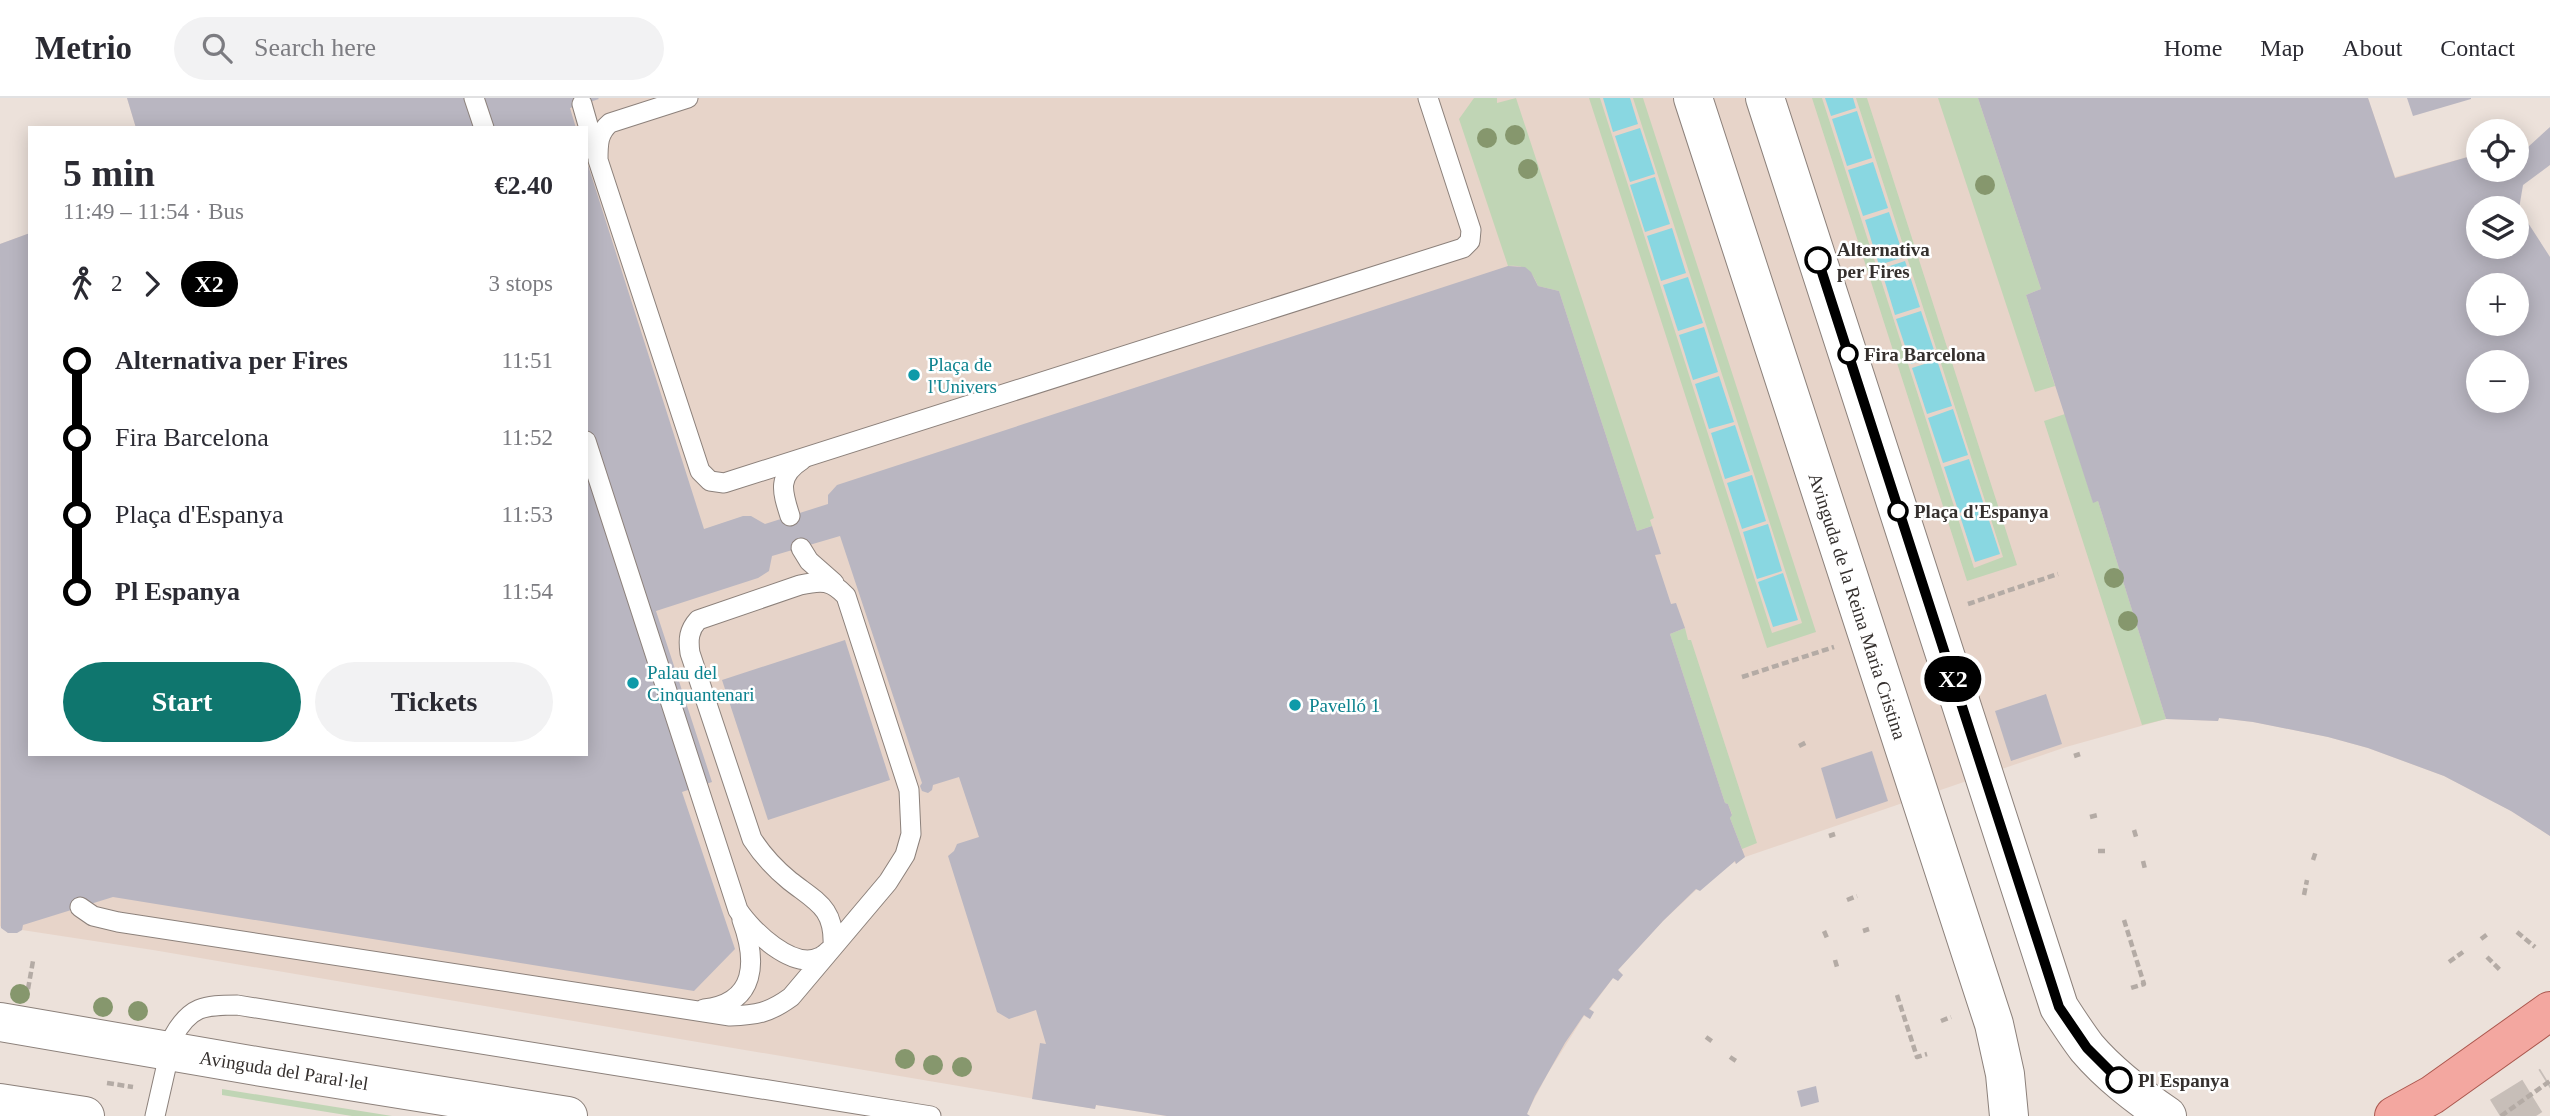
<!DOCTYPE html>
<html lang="en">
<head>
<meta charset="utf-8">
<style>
  :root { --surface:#fff; --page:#f2f2f3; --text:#2b2b33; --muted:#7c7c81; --line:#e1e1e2; --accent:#0f766e }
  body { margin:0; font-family:"Times New Roman",serif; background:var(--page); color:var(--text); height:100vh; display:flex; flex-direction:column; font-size:26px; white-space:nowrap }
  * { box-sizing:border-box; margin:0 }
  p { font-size:23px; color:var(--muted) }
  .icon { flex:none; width:38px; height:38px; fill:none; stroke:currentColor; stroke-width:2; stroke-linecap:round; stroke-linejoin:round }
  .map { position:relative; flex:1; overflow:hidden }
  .drawer { position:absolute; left:28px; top:28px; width:560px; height:630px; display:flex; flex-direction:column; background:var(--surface); border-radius:0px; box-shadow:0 4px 18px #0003 }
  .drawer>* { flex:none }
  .badge { padding:0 14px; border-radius:23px; font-size:24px; line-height:46px }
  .controls { position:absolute; left:2466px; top:21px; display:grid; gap:14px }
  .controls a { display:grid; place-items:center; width:63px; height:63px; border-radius:50%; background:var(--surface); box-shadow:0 4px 18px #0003; font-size:35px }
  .map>.badge { position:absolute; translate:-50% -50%; box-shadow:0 0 0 4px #fff }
  .legs { display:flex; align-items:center; gap:10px; height:77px; padding:0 35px; font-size:23px }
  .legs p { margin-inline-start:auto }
  .headline { display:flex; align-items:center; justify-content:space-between; height:119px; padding:0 35px }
  h1 { font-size:38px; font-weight:600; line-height:52px }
  .action { display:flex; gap:14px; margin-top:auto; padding:14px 35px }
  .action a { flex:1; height:80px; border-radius:42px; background:var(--accent); color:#fff; font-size:28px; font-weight:600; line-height:80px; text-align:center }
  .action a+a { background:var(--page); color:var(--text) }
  ul { padding:0 35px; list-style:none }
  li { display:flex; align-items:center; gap:24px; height:77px; font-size:26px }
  li i { display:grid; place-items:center; width:10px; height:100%; margin:0 9px; background:currentColor }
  li i::after { content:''; width:18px; height:18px; margin:-9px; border:5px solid; border-radius:50%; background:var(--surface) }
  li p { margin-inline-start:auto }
  li:first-child i { background:linear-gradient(#0000 50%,currentColor 0) }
  li:last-child i { background:linear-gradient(currentColor 50%,#0000 0) }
  header { display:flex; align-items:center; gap:42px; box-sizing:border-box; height:98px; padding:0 35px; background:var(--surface); border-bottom:2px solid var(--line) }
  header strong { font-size:33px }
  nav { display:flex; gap:38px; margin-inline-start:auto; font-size:24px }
  .search { width:490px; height:63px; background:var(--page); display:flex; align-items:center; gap:18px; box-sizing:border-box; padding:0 24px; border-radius:38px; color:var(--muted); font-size:26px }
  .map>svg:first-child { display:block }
  .built { fill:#e7d4c9; fill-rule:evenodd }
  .green { fill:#c0d5b5 }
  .water { fill:#89d7e1 }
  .building { fill:#b9b6c1; fill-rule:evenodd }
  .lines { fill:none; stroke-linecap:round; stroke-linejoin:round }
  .primary-tunnel { stroke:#c7beb8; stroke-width:38; stroke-dasharray:38 19; stroke-linecap:butt }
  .lane-casing { stroke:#8c817b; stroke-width:21 }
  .secondary-casing { stroke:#8c817b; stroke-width:40 }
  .primary-casing { stroke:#ab584f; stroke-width:40 }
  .path { stroke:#b4aba5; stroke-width:4.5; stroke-dasharray:7 3.5; stroke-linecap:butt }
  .lane { stroke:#fff; stroke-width:19 }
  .secondary { stroke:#fff; stroke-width:38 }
  .primary { stroke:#f3a7a0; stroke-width:38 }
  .tree { fill:#86976d }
  .line-1-casing { stroke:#fff; stroke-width:16 }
  .line-1 { stroke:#000; stroke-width:10 }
  .stop-1-dot { fill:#fff; stroke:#000; stroke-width:3.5 }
  .culture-dot { fill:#0f9aa8; stroke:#fff; stroke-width:2.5 }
  .labels { text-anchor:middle; stroke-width:5; stroke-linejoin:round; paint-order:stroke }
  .stop-label { font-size:19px; font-weight:bold; fill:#35302e; stroke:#fff; text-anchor:start }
  .culture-label { font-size:19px; fill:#0d838f; stroke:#fff; text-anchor:start }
  .street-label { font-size:19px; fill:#35302e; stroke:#fff }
</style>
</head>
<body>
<header>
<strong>Metrio</strong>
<div class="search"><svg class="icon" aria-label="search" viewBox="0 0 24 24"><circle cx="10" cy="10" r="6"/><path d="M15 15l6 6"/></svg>Search here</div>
<nav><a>Home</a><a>Map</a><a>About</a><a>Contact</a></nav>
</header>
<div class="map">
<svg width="2550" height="1018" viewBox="0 0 2550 1018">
  <rect width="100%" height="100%" fill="#ece1da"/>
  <path class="built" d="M127,0h2241l27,79 83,-23v16h15l7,38h-22v39h30l7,38h-37v39h38l34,152v360l-39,-25 -67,-35 -76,-28 -40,-11 -75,-15 -34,-4 -1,3 -52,-2 -100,28 -321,110 -9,7 -2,-2 -38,28 -33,31 -45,49 5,5 -5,6 -5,-3 -23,31 4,3 -4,7 -6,-3 -36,57 -21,40 1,3h-361l-71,-11 -1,4 -942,-159 -131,-20 -14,3 -8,-7v-682l30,-11v521h556v-626h-450zM2478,264h38v39h-38z"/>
  <g class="green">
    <path d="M1474,0h23v5l19,-5 138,420 -4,2 2,6 -15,5 -78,-240 -21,-5c-6,-15 -13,-22 -30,-20l-49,-147z"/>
    <polygon points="1589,0 1600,0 1772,535 1802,525 1633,0 1643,0 1816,534 1767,550"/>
    <polygon points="1812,0 1822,0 1974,470 2003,459 1856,0 1867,0 2017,467 1967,483"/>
    <polygon points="1938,0 1978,0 2041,191 2026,197 2055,288 2035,294"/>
    <polygon points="2065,316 2093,404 2098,403 2166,621 2142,627 2044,323"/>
    <polygon points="1685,530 1688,542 1691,542 1757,745 1742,751 1730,720 1732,716 1728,706 1725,705 1670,536"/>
    <polygon points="222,991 392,1018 352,1018 222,997"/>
  </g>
  <g class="water">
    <polygon points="1603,0 1630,0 1638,26 1613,34"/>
    <polygon points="1825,0 1853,0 1856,10 1831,18"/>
    <polygon points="1857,13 1872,60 1847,68 1832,21"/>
    <polygon points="1640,30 1655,76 1630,84 1615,38"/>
    <polygon points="1873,64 1888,110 1863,118 1848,72"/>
    <polygon points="1655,79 1670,126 1645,134 1630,87"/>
    <polygon points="1889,114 1904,159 1879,167 1865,122"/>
    <polygon points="1672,130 1686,175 1661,183 1647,138"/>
    <polygon points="1905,163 1920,209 1895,217 1881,171"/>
    <polygon points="1688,179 1703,225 1678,233 1663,187"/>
    <polygon points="1921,213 1936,258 1911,266 1896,221"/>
    <polygon points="1704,229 1718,274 1693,282 1679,237"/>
    <polygon points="1937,262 1952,308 1927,316 1912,270"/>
    <polygon points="1719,278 1734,324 1709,331 1695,286"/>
    <polygon points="1953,311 1968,357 1943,365 1928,320"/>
    <polygon points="1735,327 1750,373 1725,381 1711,335"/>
    <polygon points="1969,361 1984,407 1959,415 1944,369"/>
    <polygon points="1752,377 1766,423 1742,431 1727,385"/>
    <polygon points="1985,410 2000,456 1975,464 1960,418"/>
    <polygon points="1768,426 1782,473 1757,481 1743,434"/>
    <polygon points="1783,475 1798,522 1773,529 1758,484"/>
  </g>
  <g class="building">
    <polygon points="127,0 598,0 599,1 570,10 576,30 136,30"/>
    <path d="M1978,0h390l27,80 83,-24v16h15l2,10 10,-10h11v-12l34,-31v38l-27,20 -4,24 31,48v579l-39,-25 -67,-35 -76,-28 -40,-11 -75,-15 -34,-4 -1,3 -52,-2 -68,-218 -5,2 -67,-208 15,-6zM2478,110h38v39h-38zM2478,187h38v39h-38zM2478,264h38v39h-38z"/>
    <polygon points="2407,0 2471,0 2471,1 2413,18"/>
    <polygon points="587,64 704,431 743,418 751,418 765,426 828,406 828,397 837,387 1508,168 1525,169 1531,174 1538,188 1559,193 1637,433 1652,428 1661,456 1655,457 1671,506 1676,505 1685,530 1670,536 1725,705 1728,706 1732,717 1730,720 1745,759 1736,766 1735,763 1700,793 1696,791 1663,823 1618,872 1623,877 1618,883 1613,880 1589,911 1594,914 1590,921 1584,917 1565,945 1535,998 1527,1016 1530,1018 1167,1018 1096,1007 1095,1011 1032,1001 1040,945 1046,946 1036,912 1009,921 997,914 948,758 954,753 957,746 979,739 959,679 933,687 932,692 928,695 922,693 920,688 922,685 840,438 772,458 769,473 758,480 656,513 712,684 682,694 735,851 694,893 113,799 23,827 22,832 17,835 8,835 1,830 0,146 30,135 30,656 586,656"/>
    <polygon points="845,542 890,682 768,722 722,582"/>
    <polygon points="2046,596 2062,646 2011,663 1995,613"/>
    <polygon points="1872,653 1888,703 1836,721 1821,670"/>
    <polygon points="1816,988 1819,1004 1801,1009 1797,993"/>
  </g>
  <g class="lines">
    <polyline class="primary-tunnel" points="2500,1018 2550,987"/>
    <g class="lane-casing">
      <g id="lane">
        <polyline points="474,0 484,30"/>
        <path d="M688,0l-78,25c-12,10 -12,21 -12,37l102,311 10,10 14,2 739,-235 7,-7 1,-11 -43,-132"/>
        <polyline points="582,6 596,55"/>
        <path d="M790,418c-8,-25 -13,-40 12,-56"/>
        <polyline points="801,450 809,463 834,485"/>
        <path d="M80,809l13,9 25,6 612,94c27,-1 39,-3 61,-19l97,-115 17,-27 6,-21 -2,-44 -63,-194c-15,-16 -24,-16 -46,-11l-102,35c-9,10 -10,19 -8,33l62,186c11,17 22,29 38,42 27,21 45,27 43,66 -4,3 -8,8 -13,10 -27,14 -69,-27 -82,-47l-152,-469"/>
        <path d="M704,911c53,-6 53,-48 38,-89"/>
        <path d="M155,1018l18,-79c17,-31 31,-32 64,-32l694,111"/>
      </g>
    </g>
    <g class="secondary-casing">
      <g id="secondary">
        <polyline points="1693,0 1994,926 2005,976 2009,1018"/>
        <path d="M1765,0l294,909c9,14 18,28 28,41 23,27 51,48 80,68"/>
        <polyline points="0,924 262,969 568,1018"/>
        <polyline points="0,1005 85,1018"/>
      </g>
    </g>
    <g class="primary-casing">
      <polyline id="primary" points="2394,1018 2432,997 2550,913"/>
    </g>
    <g class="path">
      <polyline points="1968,506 2058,476"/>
      <polyline points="1742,579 1834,549"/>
      <polyline points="1799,648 1807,644"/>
      <polyline points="2074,658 2080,656"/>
      <polyline points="2090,719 2098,717"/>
      <polyline points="2134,732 2137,742"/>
      <polyline points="1829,738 1835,736"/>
      <polyline points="2098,753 2106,753"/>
      <polyline points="2313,762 2316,753"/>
      <polyline points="2143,763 2145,771"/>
      <polyline points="2304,797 2307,782"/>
      <polyline points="1847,802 1857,798"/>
      <polyline points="2124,822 2144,886 2131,890"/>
      <polyline points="1824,833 1827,840"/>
      <polyline points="1863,833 1869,831"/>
      <polyline points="2517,834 2535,849"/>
      <polyline points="2481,841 2489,835"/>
      <polyline points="2487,859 2500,872"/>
      <polyline points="1835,862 1837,869"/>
      <polyline points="2449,864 2463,854"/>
      <polyline points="28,891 33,863"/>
      <polyline points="1897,897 1917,959 1927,956"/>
      <polyline points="1941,923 1951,919"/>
      <polyline points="1706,939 1713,944"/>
      <polyline points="1730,959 1736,963"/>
      <polyline points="107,985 133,989"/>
      <polyline points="2501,1018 2550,983"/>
    </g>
    <use href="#lane" class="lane"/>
    <use href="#secondary" class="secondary"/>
    <use href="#primary" class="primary"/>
  </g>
  <g class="tree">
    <circle cx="1515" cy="37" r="10"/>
    <circle cx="1487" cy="40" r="10"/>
    <circle cx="1528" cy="71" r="10"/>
    <circle cx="1985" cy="87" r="10"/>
    <circle cx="2114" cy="480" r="10"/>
    <circle cx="2128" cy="523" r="10"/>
    <circle cx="20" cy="896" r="10"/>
    <circle cx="103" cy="909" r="10"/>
    <circle cx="138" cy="913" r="10"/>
    <circle cx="905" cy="961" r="10"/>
    <circle cx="933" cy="967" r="10"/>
    <circle cx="962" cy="969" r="10"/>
  </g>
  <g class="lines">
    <g class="line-1-casing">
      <polyline id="line-1" points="1818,162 2059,909 2087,950 2119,982"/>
    </g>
    <use href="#line-1" class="line-1"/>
  </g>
  <g class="stop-1-dot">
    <circle cx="1818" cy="162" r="12"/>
    <circle cx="1848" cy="256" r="9"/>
    <circle cx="1898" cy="413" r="9"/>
    <circle cx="2119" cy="982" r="12"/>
  </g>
  <g class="culture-dot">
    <circle cx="914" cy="277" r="7"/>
    <circle cx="633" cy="585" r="7"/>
    <circle cx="1295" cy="607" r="7"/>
  </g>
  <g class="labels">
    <g class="stop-label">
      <text x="1837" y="158">Alternativa<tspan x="1837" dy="22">per Fires</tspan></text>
      <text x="1864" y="263">Fira Barcelona</text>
      <text x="1914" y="420">Plaça d'Espanya</text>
      <text x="2138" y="989">Pl Espanya</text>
    </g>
    <g class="culture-label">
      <text x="928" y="273">Plaça de<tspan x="928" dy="22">l'Univers</tspan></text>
      <text x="647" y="581">Palau del<tspan x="647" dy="22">Cinquantenari</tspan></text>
      <text x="1309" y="614">Pavelló 1</text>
    </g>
    <g class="street-label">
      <text transform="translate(1858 508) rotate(72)" y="7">Avinguda de la Reina Maria Cristina</text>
      <text transform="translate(284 972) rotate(9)" y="7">Avinguda del Paral·lel</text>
    </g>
  </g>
</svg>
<div class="controls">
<a><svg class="icon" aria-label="locate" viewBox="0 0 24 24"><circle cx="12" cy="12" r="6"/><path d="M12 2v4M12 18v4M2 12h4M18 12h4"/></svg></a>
<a><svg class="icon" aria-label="layers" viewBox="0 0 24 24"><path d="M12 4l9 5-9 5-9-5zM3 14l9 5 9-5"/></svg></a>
<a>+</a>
<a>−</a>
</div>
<b class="badge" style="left:1953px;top:581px;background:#000;color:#fff">X2</b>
<section class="drawer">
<div class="headline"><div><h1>5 min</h1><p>11:49 – 11:54 · Bus</p></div><b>€2.40</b></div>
<div class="legs"><svg class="icon" aria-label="walk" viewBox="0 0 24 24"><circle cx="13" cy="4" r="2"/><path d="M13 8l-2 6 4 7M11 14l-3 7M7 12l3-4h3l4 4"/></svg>2<svg class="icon" aria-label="forward" viewBox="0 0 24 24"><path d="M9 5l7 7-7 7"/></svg><b class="badge" style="background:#000;color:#fff">X2</b><p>3 stops</p></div>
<ul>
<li><i style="color:#000"></i><b>Alternativa per Fires</b><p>11:51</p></li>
<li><i style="color:#000"></i><span>Fira Barcelona</span><p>11:52</p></li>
<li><i style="color:#000"></i><span>Plaça d'Espanya</span><p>11:53</p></li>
<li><i style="color:#000"></i><b>Pl Espanya</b><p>11:54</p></li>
</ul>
<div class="action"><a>Start</a><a>Tickets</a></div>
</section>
</div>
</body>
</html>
